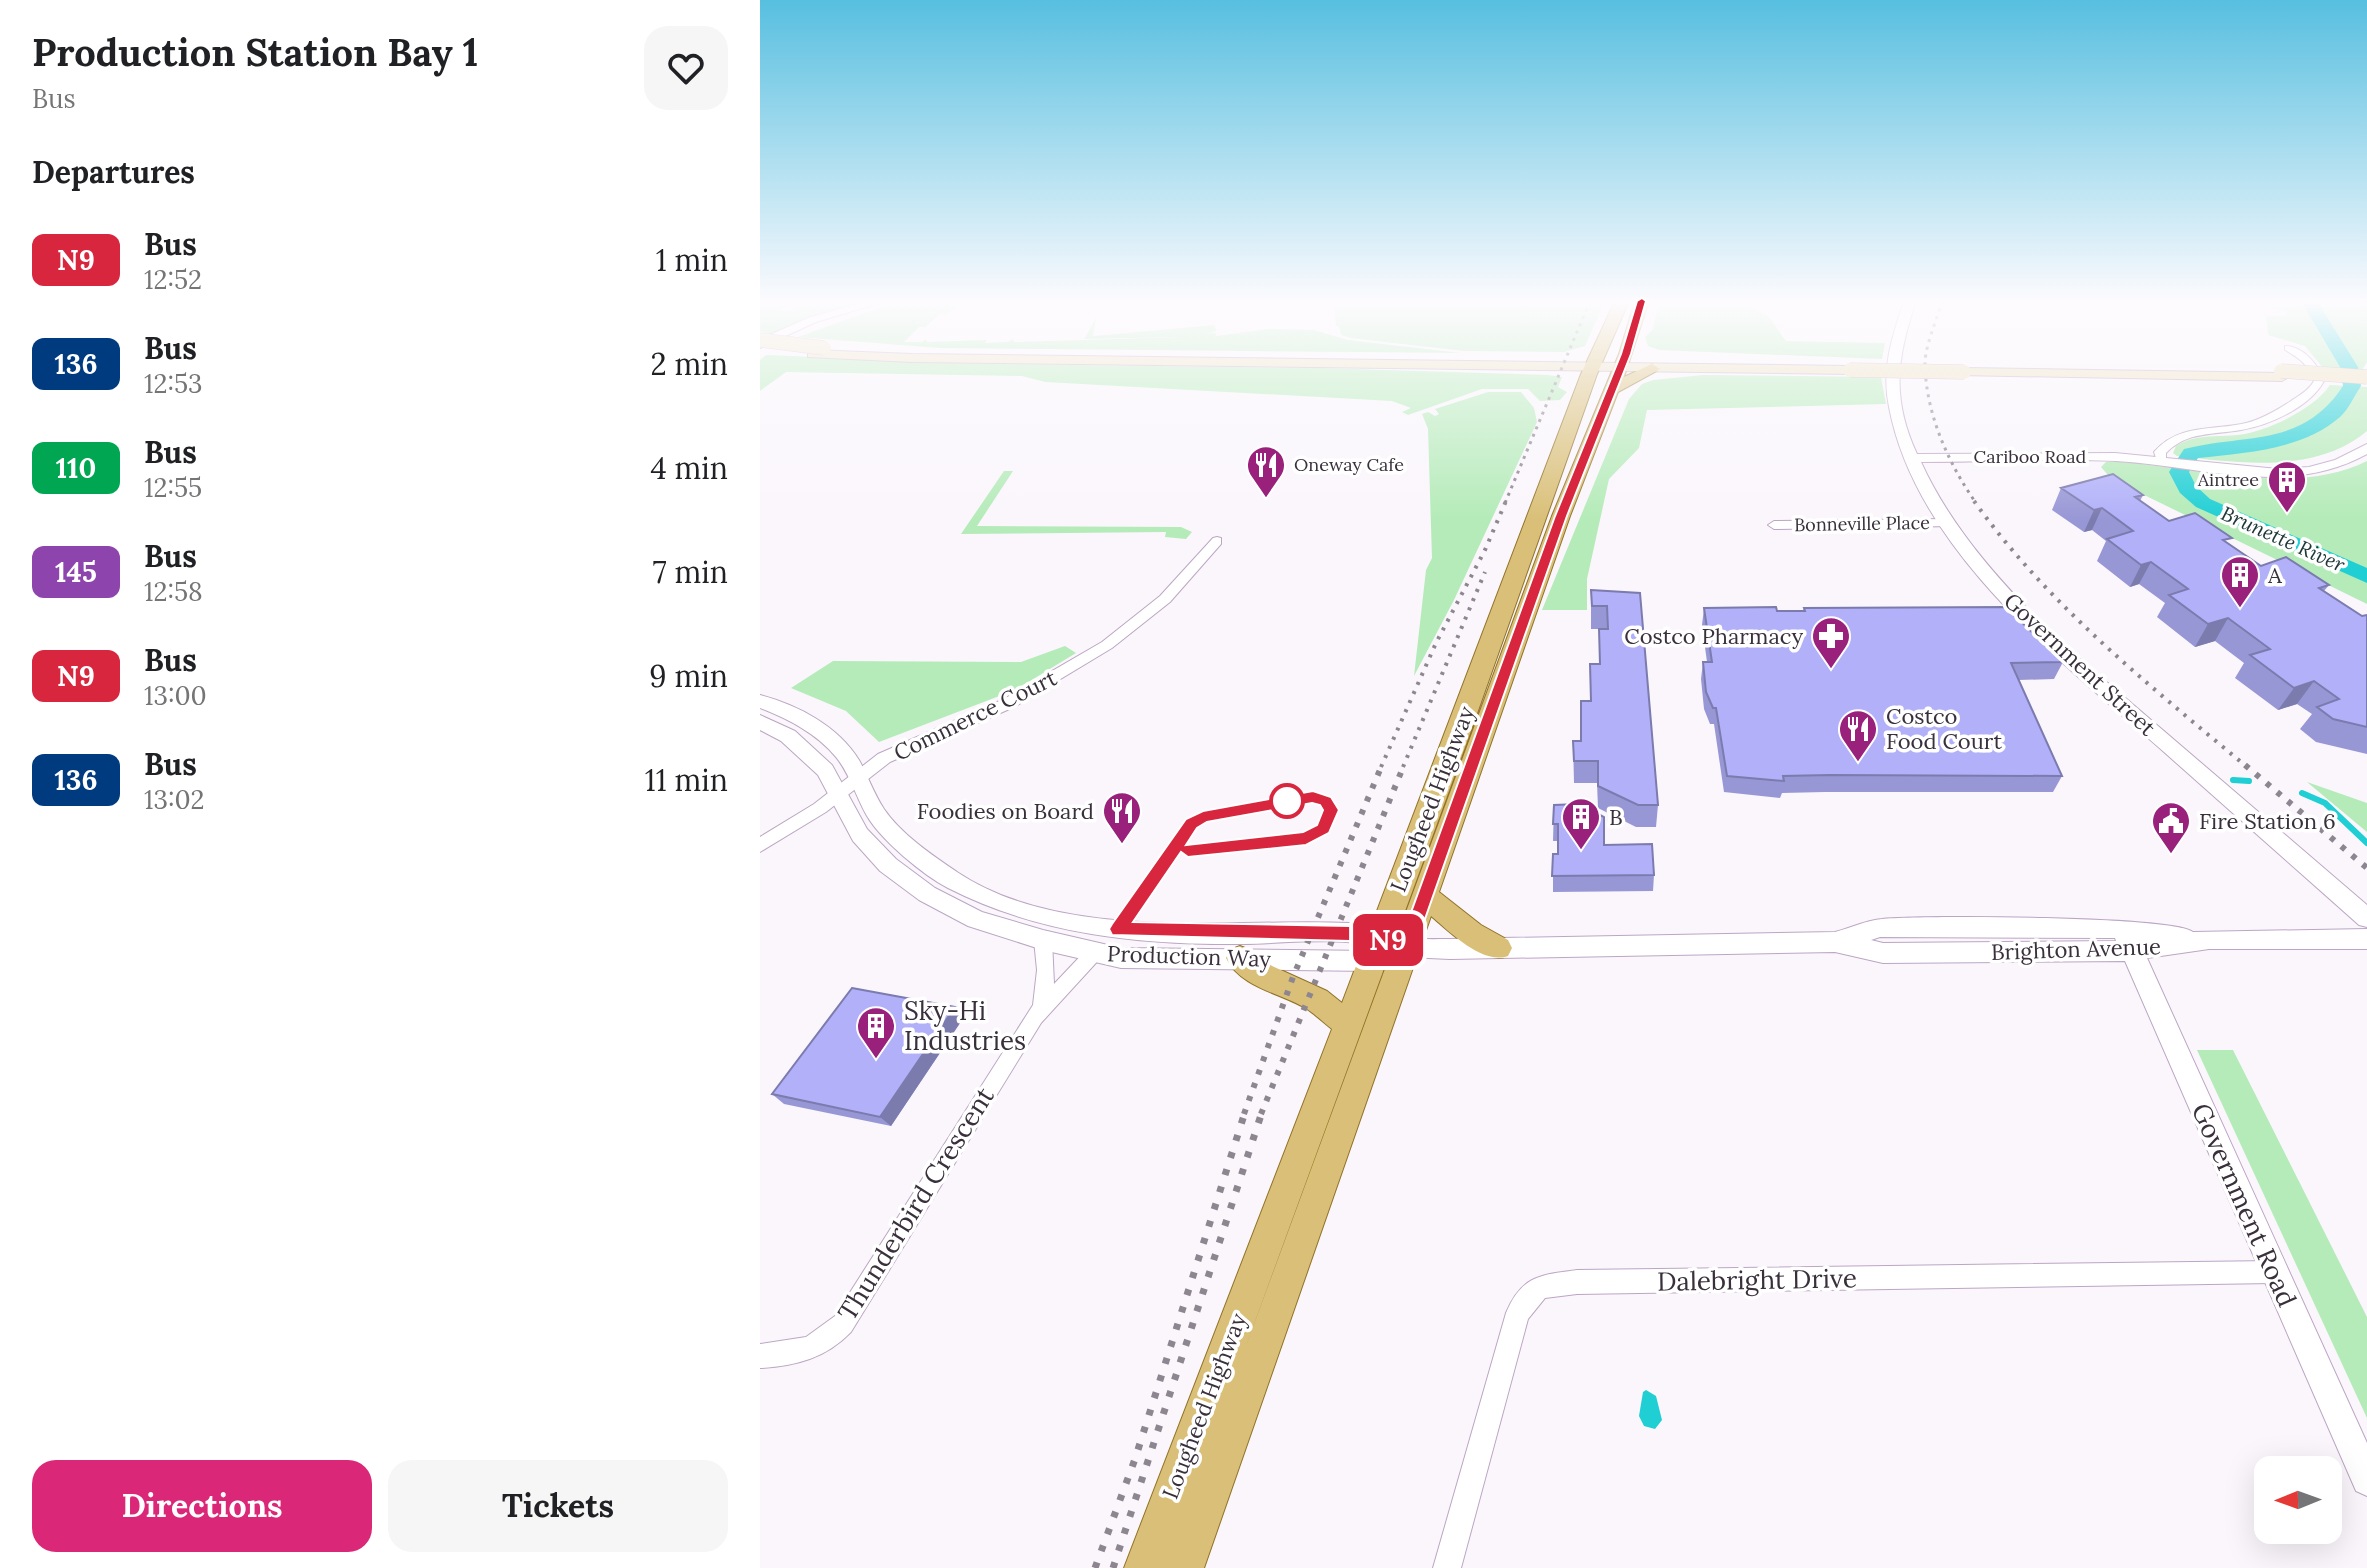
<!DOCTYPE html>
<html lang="en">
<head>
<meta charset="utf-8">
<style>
  :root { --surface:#fff; --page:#f6f6f6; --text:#202124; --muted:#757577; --accent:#db2777 }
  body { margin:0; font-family:Lora,serif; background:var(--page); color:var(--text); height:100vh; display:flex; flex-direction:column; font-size:30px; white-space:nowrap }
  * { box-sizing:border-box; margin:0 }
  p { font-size:26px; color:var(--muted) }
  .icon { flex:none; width:44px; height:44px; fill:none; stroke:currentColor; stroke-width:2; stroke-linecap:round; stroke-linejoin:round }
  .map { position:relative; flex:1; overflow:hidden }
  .panel { display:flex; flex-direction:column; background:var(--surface); width:760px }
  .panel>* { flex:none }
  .badge { padding:0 16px; border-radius:12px; font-size:28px; line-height:52px }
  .needle { width:52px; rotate:269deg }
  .controls { position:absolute; left:1494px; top:1456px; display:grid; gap:16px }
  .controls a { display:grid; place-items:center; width:88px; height:88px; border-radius:16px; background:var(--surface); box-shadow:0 8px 32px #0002; font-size:40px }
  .map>.badge { position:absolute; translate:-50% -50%; box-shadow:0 0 0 4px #fff }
  h2 { padding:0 32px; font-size:30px; line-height:72px }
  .round { display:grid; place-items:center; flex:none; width:84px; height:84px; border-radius:24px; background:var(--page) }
  .overview { display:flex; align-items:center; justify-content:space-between; height:136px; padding:0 32px }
  h1 { font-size:38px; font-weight:700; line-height:60px }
  .primary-button { display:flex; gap:16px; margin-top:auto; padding:16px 32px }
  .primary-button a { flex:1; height:92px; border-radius:24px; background:var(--accent); color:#fff; font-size:32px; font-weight:700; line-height:92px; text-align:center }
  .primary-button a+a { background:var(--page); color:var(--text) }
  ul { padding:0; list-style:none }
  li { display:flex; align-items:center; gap:24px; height:104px; padding:0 32px }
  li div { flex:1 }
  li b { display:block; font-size:30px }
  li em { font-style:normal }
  li .badge { min-width:88px; font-weight:700; text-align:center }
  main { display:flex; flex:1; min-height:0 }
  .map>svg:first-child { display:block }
  .green { fill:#b4ebb8 }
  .water { fill:#1fcfd4 }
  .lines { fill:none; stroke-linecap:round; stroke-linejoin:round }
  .stream { stroke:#1fcfd4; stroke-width:6 }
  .river { fill:#1fcfd4; fill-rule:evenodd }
  .minor-casing { stroke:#bca6c4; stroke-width:2 }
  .tertiary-casing { stroke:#bca6c4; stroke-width:2 }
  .secondary-casing { stroke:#bca6c4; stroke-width:2 }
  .primary-casing { stroke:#917227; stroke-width:2 }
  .minor { fill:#fff; fill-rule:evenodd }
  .tertiary { fill:#fff; fill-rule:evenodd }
  .secondary { fill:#ecdfbb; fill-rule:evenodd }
  .primary { fill:#d9bf77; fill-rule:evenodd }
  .rail-far3 { stroke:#8d8690; stroke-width:3; stroke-dasharray:3 5; stroke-linecap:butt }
  .rail-far2 { stroke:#8d8690; stroke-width:4; stroke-dasharray:3 7; stroke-linecap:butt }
  .rail-far1 { stroke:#8d8690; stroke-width:6; stroke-dasharray:5 9; stroke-linecap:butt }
  .rail { stroke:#8d8690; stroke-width:7; stroke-dasharray:6 12; stroke-linecap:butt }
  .secondary-bridge-casing { stroke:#bca6c4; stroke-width:15; stroke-linecap:butt }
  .secondary-bridge { stroke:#ecdfbb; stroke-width:14 }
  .wall { fill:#9897d6 }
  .shaded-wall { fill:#7c7bae }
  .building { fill:#b1b0f9; stroke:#7c7bae; stroke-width:2 }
  .line { fill:#d7263d; stroke:#fff; stroke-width:2; fill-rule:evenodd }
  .stop-dot { fill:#fff; stroke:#d7263d; stroke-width:4 }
  .labels { text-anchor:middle; stroke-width:7; stroke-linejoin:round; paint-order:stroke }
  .far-street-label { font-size:18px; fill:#39303c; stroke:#fff }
  .far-poi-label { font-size:18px; fill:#39303c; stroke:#fff; text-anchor:start }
  .far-water-label { font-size:20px; font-style:italic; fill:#1d3637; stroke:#fff }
  .poi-label { font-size:22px; fill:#39303c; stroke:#fff; text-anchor:start }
  .street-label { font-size:22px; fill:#39303c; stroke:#fff }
  .near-poi-label { font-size:26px; fill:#39303c; stroke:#fff; text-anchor:start }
  .near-street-label { font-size:26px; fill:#39303c; stroke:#fff }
</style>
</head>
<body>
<main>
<section class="panel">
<div class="overview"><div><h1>Production Station Bay 1</h1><p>Bus</p></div><a class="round"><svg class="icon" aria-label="heart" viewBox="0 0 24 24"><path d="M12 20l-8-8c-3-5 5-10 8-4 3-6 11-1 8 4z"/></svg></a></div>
<h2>Departures</h2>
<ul>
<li><span class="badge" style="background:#d7263d;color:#fff">N9</span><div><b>Bus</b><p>12:52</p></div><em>1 min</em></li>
<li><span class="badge" style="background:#003b80;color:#fff">136</span><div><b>Bus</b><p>12:53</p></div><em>2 min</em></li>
<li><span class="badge" style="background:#00a651;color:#fff">110</span><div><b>Bus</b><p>12:55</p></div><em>4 min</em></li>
<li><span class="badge" style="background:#8e44ad;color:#fff">145</span><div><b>Bus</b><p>12:58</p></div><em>7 min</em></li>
<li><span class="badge" style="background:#d7263d;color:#fff">N9</span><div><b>Bus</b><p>13:00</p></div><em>9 min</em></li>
<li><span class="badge" style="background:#003b80;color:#fff">136</span><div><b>Bus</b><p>13:02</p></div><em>11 min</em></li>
</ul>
<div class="primary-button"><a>Directions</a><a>Tickets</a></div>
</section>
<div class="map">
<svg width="1607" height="1568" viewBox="0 0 1607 1568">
  <rect width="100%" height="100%" fill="#faf6fc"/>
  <g class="green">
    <polygon points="49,301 106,301 35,323 13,335 0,331 0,304 26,306 20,310 29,311"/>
    <polygon points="138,301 227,301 237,304 198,305 188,314 179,314 166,327 159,327 144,342 162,342 166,339 167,342 227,340 225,343 248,342 253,339 254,342 424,337 324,339 336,318 333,336 454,325 457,331 446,334 456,333 456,336 508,329 554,330 588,340 701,353 179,348 38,337"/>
    <polygon points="573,301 845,301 825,346 804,352 704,351 590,338 581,335 579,326 576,326"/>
    <polygon points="899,301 982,301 1009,317 1026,341 1125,343 1122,359 899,350 888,346 885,337 893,329"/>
    <polygon points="1502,301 1607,301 1607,362 1602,370 1563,368 1545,346 1508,335 1506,316 1525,316 1527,312 1504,307"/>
    <polygon points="6,355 227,364 559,368 788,375 802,377 798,387 807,392 800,400 780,401 768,389 722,389 648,415 642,412 651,408 632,401 285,382 262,376 26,372 0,391 0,360"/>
    <polygon points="943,375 1121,377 1126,404 887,410 879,448 849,479 827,579 827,610 782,610 869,399 882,384 893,380"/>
    <path d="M1570,385l37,2v44c-51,43 -127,32 -190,25l-4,-3 3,-7c18,-12 41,-9 62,-11 29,-4 75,-25 92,-50z"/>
    <polygon points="728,392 761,392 774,408 777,422 694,600 654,676 666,570 672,558 668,429 662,414 668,412 675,416 679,414 675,409"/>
    <path d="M1607,461v143l-233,-114 -14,-1 -19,-22 5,-5h14c75,5 176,35 247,-1z"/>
    <polygon points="244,471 253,471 217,526 421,527 432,532 426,539 405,537 406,532 201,534"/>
    <polygon points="305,646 316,653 255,690 119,742 86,711 31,688 73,661 261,662"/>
    <polygon points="1547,782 1607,803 1607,832"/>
    <polygon points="1437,1050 1473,1050 1607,1317 1607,1418"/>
  </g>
  <polygon class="water" points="886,1390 896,1396 902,1420 895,1429 884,1426 879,1416 883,1392"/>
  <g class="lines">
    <g class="stream">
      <polyline points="1473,780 1489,781"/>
      <polyline points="1542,793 1565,803 1607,843"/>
    </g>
    <path class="river" d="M1541,301h16l41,66 3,19c-7,10 -12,23 -21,31 -38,33 -95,36 -142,41l-9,14 7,14 14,13 157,69v15l-171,-76 -16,-14 -11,-21 15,-23c63,-16 118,-1 159,-63l-3,-19z"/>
    <g class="minor-casing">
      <g id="minor">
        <path d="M1525,346c18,0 33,18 39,35 -14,26 -54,44 -83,49 -27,5 -54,1 -75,23v11h-8l-4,-12c25,-29 59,-21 92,-29 16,-4 31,-13 45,-22 9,-6 18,-11 23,-20 -5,-16 -15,-23 -29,-31z"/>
        <polygon points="1189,519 1193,520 1193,526 1014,529 1008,525 1014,521"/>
        <polygon points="457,537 461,538 461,544 410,602 352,648 254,707 130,762 66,812 0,852 0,837 54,804 118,754 244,699 342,642 400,596 453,538"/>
        <path d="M283,932l6,3 3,5 2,44 35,-37 7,-2 7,2 2,6 -64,70 -190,309c-25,26 -55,34 -91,36v-24l46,-7 29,-21 198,-311 4,-35 -3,-30 3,-5z"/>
        <path d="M1514,1261l8,3 3,8 -3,8 -8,3 -697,11 -32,4 -17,21 -67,249h-28l73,-255c16,-38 35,-38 71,-43z"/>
      </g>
    </g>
    <g class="tertiary-casing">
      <g id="tertiary">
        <polygon points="107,301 126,301 56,322 0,348 0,339 48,318"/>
        <path d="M1144,301h12c-19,56 -25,97 1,153l198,-1 163,16 31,-2 26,-7 32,-16v10c-80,44 -166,12 -251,7 -65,-3 -130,1 -195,1 32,70 85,126 139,180l307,263v22l-8,-2c-65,-58 -130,-115 -195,-173 -103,-91 -248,-202 -275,-345 -8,-38 3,-70 15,-106z"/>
        <path d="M0,695c38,10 78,31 99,65 9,16 15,34 25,49 17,25 48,46 73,63 106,71 272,46 392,51 21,1 38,10 59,14 13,3 28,2 42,2l385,-7c15,-4 32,-12 47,-13 39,-4 292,-3 311,13l174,-3v20h-158l-62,9 220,485v53l-11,-5 -231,-530 -242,2 -48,-11 -385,7 -43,-2 -12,-5 -2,11 -21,8 -251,-3 -78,-18 -75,-24 -49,-26 -39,-29 -27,-30 -35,-66 -37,-34 -21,-11v-15l35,16 37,34 35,64 29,30 39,29 47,24 61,18 78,18 251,3 10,-4c-45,-10 -94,-4 -139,-3 -102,1 -203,-9 -295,-56 -25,-13 -67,-48 -81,-72 -11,-19 -17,-42 -31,-59 -20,-24 -48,-38 -76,-49zM1120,937l235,1 1,3 -233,2 -12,-3z"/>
      </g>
    </g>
    <g class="secondary-casing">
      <g id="secondary">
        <polygon points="53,350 152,354 1090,366 1097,370 1090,374 152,362 48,357 48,351"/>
        <polygon points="1204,368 1522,373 1529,377 1522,381 1199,375 1197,372"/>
      </g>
    </g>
    <g class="primary-casing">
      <path id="primary" d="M855,301h14l-32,73 -129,365 -225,615 309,-838 67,-162 16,-53h14l-25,76 28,-13 8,5 -42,23 -48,124 -131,376 42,33 27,15 4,8 -4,8c-26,9 -58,-24 -77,-40l-227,652h-80l208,-539c-8,-6 -16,-14 -25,-20 -26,-16 -66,-21 -81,-51l4,-8 10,-4 10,4 22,16 55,25 15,12 239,-629z"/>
    </g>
    <use href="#minor" class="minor"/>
    <use href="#tertiary" class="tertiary"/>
    <use href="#secondary" class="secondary"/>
    <use href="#primary" class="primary"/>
    <g class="rail-far3">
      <path d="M1182,301c-5,19 -16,42 -17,61 0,50 23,101 51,141"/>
      <polyline points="745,503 830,301"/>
    </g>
    <g class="rail-far2">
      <path d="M1214,501c75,105 175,184 273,266"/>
      <polyline points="621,767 676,643 725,550 746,501"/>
      <polyline points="643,767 725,572"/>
    </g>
    <g class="rail-far1">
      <polyline points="1485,765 1607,868"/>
      <polyline points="484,1114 533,977 622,765"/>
      <polyline points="501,1114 644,765"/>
    </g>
    <g class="rail">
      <polyline points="335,1568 375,1459 485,1112"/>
      <polyline points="353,1568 502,1112"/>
    </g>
    <g class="secondary-bridge-casing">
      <g id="secondary-bridge">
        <polyline points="0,340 64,348"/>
        <polyline points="1090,370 1204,372"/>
        <polyline points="1521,371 1607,377"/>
      </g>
    </g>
    <use href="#secondary-bridge" class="secondary-bridge"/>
  </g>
  <g class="wall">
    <polygon points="1301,488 1383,495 1380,501 1409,521 1469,544 1501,566 1569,585 1564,591 1602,616 1607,615 1607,754 1556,742 1540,729 1552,714 1537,704 1518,710 1475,678 1484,663 1455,641 1435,647 1397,617 1405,603 1379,584 1370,587 1337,561 1346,541 1332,530 1324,532 1292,510"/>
    <polygon points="831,590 880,593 898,805 896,827 876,827 838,808 837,783 814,783 813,741 820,741 821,701 830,701 830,664 839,664 839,629 846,629 831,629"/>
    <polygon points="944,608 1017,611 1043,611 1044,608 1303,662 1294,679 1259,680 1302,776 1293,792 1065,792 1022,793 1020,798 964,792 954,724 950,724 944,709 941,679 943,662 947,662 942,625"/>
    <polygon points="794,805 844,845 894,875 893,891 793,892 793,854 798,854 798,841 793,841"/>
    <polygon points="204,1017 131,1126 24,1104 12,1094"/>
  </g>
  <g class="shaded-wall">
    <polygon points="1342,508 1332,530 1324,532 1334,510"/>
    <polygon points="1391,562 1379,584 1370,587 1381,565"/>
    <polygon points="1468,618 1455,641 1435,647 1448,624"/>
    <polygon points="1554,681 1537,704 1518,710 1534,688"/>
    <polygon points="195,1007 204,1017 131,1126 120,1117"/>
  </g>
  <g class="building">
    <polygon points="1353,474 1383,495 1375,497 1409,521 1435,513 1472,538 1463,540 1501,566 1526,557 1569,585 1559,588 1602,616 1607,615 1607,727 1573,719 1557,707 1579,699 1554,681 1534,688 1490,655 1510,649 1468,618 1448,624 1409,595 1428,589 1391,562 1381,565 1347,539 1373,531 1342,508 1334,510 1301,488"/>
    <polygon points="831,590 880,593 898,805 878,805 838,786 838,761 814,761 813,741 821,741 821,701 831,701 830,664 840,664 839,629 848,629 847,606 832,606"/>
    <polygon points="1016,607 1017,611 1045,611 1044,608 1246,607 1303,662 1251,663 1302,776 1070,775 1023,776 1024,781 967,776 956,708 953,708 946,692 943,662 952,662 944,608"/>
    <polygon points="820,804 844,817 844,845 892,844 894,875 792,876 793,854 798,854 798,824 793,824 794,805"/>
    <polygon points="92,988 195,1007 120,1117 12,1094"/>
  </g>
  <linearGradient id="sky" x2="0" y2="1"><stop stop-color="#57bfe0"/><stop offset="0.58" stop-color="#fdfbfe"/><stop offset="1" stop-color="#fdfbfe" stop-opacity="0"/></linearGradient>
  <rect width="1607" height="521" fill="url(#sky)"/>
  <path class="line" d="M882,298l4,3 -15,53 -64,162 -154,437 -6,2 -27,-11 -30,-3 -238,-6 -3,-6 3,-5 74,-105 17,-8 110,-20 18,6 8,13 -10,23 -23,12 -118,12 -7,-5 -48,70 217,4 31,4 21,7 153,-421 66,-162 16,-53zM552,803l8,2 3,5 -6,15 -14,7 -117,13 11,-17 10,-6z"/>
  <defs>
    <g id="restaurant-pin" transform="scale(2)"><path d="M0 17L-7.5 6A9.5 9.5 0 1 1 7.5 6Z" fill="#99217b" stroke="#fff"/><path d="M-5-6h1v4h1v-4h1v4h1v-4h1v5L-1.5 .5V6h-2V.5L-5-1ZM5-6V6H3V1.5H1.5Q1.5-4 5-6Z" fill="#fff"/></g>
    <g id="building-pin" transform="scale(2)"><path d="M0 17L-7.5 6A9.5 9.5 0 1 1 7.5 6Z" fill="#99217b" stroke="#fff"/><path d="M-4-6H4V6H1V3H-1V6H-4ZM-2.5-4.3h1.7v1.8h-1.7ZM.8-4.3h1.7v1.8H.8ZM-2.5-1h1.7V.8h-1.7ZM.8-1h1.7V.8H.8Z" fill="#fff"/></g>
    <g id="pharmacy-pin" transform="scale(2)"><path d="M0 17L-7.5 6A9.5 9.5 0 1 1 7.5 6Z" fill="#99217b" stroke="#fff"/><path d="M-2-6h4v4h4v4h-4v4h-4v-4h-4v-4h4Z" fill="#fff"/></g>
    <g id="civic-pin" transform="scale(2)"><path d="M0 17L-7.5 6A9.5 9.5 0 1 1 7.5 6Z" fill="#99217b" stroke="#fff"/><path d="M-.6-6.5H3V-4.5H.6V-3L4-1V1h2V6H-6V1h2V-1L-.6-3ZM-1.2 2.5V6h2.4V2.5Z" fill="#fff"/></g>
  </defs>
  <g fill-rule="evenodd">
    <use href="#restaurant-pin" x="506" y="465"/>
    <use href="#building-pin" x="1527" y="480"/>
    <use href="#building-pin" x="1480" y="575"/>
    <use href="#pharmacy-pin" x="1071" y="636"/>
    <use href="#restaurant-pin" x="1098" y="729"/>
    <use href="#restaurant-pin" x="362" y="811"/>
    <use href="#building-pin" x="821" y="817"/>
    <use href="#civic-pin" x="1411" y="821"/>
    <use href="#building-pin" x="116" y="1026"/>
  </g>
  <circle class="stop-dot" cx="527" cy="801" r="16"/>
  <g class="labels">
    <g class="far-street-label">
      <text x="1270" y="463">Cariboo Road</text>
      <text transform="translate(1102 524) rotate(-1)" y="6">Bonneville Place</text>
    </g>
    <g class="far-poi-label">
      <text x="534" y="471">Oneway Cafe</text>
      <text x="1499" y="486" text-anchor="end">Aintree</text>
    </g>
    <g class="far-water-label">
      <text transform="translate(1523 539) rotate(24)" y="7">Brunette River</text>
    </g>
    <g class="poi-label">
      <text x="1508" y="583">A</text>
      <text x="1043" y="644" text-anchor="end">Costco Pharmacy</text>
      <text x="1126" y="724">Costco<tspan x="1126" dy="25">Food Court</tspan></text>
      <text x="334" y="819" text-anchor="end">Foodies on Board</text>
      <text x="849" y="825">B</text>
      <text x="1439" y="829">Fire Station 6</text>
    </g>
    <g class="street-label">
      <text transform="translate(1320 664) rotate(43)" y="8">Government Street</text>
      <text transform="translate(215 715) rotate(-26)" y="8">Commerce Court</text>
      <text transform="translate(672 799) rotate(-69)" y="8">Lougheed Highway</text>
      <text transform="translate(1316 949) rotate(-2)" y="8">Brighton Avenue</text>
      <text transform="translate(429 956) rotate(2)" y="8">Production Way</text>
      <text transform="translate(444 1406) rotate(-69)" y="8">Lougheed Highway</text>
    </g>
    <g class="near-poi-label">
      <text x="144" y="1020">Sky-Hi<tspan x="144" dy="30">Industries</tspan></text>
    </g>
    <g class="near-street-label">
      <text transform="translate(156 1204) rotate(-58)" y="9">Thunderbird Crescent</text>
      <text transform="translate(1484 1205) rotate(66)" y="9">Government Road</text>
      <text transform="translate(997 1280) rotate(-1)" y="9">Dalebright Drive</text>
    </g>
  </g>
</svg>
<div class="controls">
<a><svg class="needle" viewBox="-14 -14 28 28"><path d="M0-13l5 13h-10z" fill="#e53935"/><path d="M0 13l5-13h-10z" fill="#757577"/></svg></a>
</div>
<b class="badge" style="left:628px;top:940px;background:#d7263d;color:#fff">N9</b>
</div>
</main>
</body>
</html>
